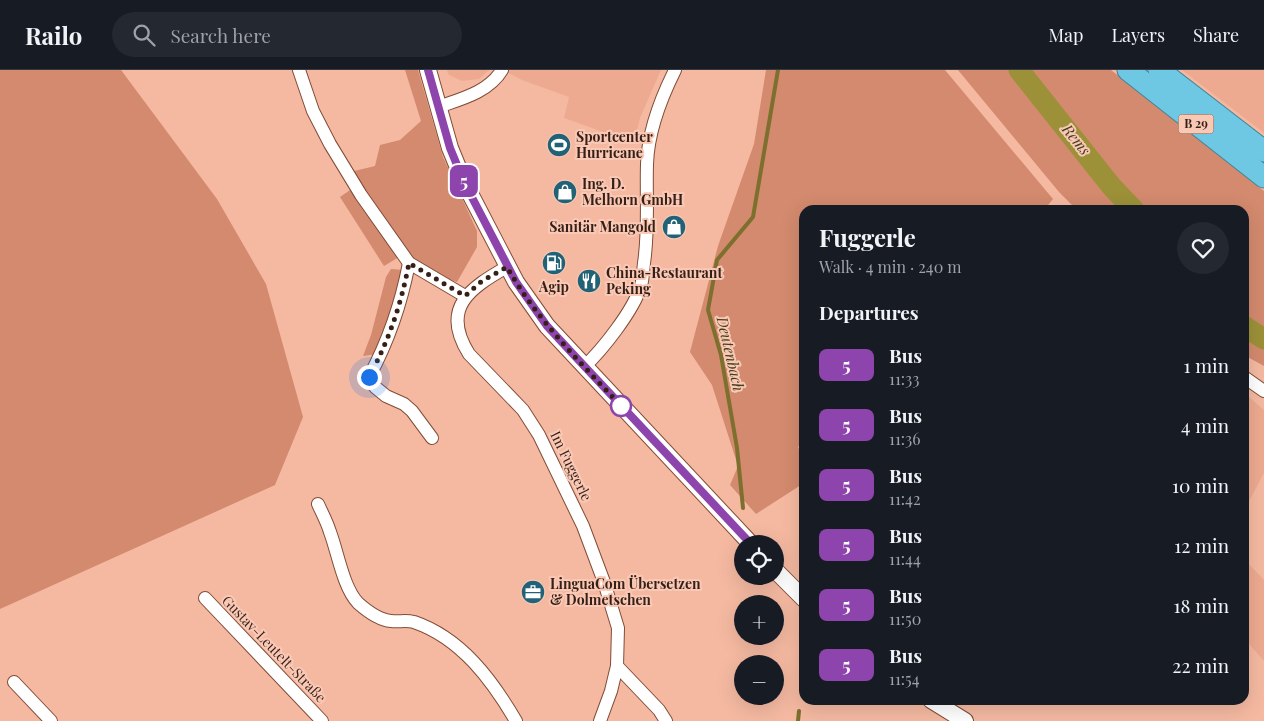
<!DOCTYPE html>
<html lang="en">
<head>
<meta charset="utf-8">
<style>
  :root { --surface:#171b24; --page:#242831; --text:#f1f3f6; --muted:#9ea1a6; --line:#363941 }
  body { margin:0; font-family:"Playfair Display",serif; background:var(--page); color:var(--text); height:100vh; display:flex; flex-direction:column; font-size:19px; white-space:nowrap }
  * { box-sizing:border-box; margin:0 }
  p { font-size:16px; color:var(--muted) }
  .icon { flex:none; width:28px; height:28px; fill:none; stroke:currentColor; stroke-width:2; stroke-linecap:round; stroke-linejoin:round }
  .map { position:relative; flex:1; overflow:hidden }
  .sheet { position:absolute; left:799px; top:135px; width:450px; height:500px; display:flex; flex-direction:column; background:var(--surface); border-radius:15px; box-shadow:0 5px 20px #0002 }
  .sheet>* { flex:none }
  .badge { padding:0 10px; border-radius:8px; font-size:18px; line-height:32px }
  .buttons { position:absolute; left:734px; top:465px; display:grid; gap:10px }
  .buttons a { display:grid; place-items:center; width:50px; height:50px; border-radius:50%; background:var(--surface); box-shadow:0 5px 20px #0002; font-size:25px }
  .you { position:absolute; width:25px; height:25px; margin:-12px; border:4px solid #fff; border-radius:50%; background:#1a73e8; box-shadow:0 0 0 8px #1a73e833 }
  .map>.badge { position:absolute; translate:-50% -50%; box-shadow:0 0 0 2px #fff }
  h2 { padding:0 20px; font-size:19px; line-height:45px }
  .round { display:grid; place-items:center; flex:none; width:52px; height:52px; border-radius:26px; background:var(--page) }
  .head { display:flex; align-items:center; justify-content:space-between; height:85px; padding:0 20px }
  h1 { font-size:24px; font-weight:700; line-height:38px }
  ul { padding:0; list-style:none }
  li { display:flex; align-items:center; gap:15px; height:60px; padding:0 20px }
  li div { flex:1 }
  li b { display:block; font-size:19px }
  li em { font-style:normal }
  li .badge { min-width:55px; font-weight:700; text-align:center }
  header { display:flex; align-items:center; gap:30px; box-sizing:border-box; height:70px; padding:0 25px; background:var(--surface); border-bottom:1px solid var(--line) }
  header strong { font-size:24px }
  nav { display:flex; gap:28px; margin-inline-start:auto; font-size:18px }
  .search { width:350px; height:45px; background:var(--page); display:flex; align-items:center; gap:12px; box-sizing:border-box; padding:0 18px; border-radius:28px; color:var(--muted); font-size:19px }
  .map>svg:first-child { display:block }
  .built { fill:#edaa90 }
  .green { fill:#d38a6e }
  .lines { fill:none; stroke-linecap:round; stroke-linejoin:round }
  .stream { stroke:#7d6f2e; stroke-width:4 }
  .river { stroke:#9c9138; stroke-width:21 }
  .minor-casing { stroke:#804c37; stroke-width:14 }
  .tertiary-casing { stroke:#804c37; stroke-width:18 }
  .trunk-casing { stroke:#428497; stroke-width:23 }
  .minor { stroke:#fff; stroke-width:12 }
  .tertiary { stroke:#fff; stroke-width:16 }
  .trunk { stroke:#6ec8e4; stroke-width:21 }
  .line-casing { stroke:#fff; stroke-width:11 }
  .line { stroke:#8e44ad; stroke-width:8 }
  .walk { stroke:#351f16; stroke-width:5; stroke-dasharray:0 9 }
  .stop-dot { fill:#fff; stroke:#8e44ad; stroke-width:2.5 }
  .labels { text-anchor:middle; stroke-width:4; stroke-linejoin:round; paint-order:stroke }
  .shield { fill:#fac9b6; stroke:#705246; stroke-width:1 }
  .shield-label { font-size:12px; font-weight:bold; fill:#351f16 }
  .poi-label { font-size:14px; font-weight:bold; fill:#351f16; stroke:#fac9b6; text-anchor:start }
  .street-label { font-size:14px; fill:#351f16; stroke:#fac9b6 }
  .water-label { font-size:15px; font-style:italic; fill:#433e19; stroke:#fac9b6 }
</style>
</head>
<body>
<header>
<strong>Railo</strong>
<div class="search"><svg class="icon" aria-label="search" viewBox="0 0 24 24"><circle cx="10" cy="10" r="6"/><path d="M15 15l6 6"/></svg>Search here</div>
<nav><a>Map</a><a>Layers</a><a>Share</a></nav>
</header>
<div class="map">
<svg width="1264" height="651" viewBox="0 0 1264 651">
  <rect width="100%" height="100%" fill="#f5b9a1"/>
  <g class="built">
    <polygon points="447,0 489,0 479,9 462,11 449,5"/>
    <polygon points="503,0 661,0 640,48 634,73 564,48 569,27 522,10"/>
    <polygon points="1182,0 1264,0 1264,63"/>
    <polygon points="1244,323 1264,340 1264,403 1248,433 1244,465"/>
    <polygon points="1245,490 1264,510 1264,591 1244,568 1244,491"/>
  </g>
  <g class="green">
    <polygon points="0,0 121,0 217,129 266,214 303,347 275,415 0,539"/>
    <polygon points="405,0 418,0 443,87 477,161 477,177 457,212 427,202 408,187 350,102 375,96 380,75 400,70 421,51"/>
    <polygon points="766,0 945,0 1053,129 1044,140 804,140 804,370 798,377 804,389 804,413 756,444 730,415 738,396 712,315 690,282 718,176 754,74"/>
    <polygon points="958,0 1111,0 1264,121 1264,296 1244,285 1244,140 1077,140 1059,122"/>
    <polygon points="353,118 399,187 384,196 340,127"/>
    <polygon points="391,199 404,200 378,284 363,286 371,265 386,207"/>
  </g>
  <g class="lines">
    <g class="stream">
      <polyline points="743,438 737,378 721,285 708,240 717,190 753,147 778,0"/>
      <polyline points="798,651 799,641"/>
    </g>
    <g class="river">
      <polyline points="1019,0 1112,117 1134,140"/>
      <polyline points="1244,256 1264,269"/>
    </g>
    <g class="minor-casing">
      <g id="minor">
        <polyline points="299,0 313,41 330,74 361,125 409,193 465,226"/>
        <path d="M438,37c23,-8 51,-15 64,-37"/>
        <path d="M409,193c-8,42 -20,77 -40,114l6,10 11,9 18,8 8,7 20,27"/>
        <path d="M507,197c-37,21 -67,41 -38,87l54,56 16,25 44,91 21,56 14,46 -1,38 -6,25 -11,30"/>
        <path d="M584,297c19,-18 49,-56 57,-81 2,-7 2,-15 3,-23 5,-33 2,-65 3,-99 1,-33 13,-64 28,-94"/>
        <polyline points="1244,307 1264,321"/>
        <path d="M318,434c4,9 9,18 12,28 8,21 13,55 28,71 9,8 21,17 33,18 8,1 15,-1 23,1 47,16 78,58 102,99"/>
        <polyline points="205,528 322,651"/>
        <polyline points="617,596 659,640 666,651"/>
        <polyline points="14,612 51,651"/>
      </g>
    </g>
    <g class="tertiary-casing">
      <g id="tertiary">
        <polyline points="428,0 450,78 464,112 516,212 547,256 751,474"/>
        <polyline points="775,500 804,529"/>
        <polyline points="931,630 965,651"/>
      </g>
    </g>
    <g class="trunk-casing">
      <g id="trunk">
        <polyline points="1128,0 1264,107"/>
        <polyline points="1159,0 1264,81"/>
      </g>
    </g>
    <use href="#minor" class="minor"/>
    <use href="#tertiary" class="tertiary"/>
    <use href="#trunk" class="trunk"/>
  </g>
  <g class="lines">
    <g class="line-casing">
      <polyline id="line" points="428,0 450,78 464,112 516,212 547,256 572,283 751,474"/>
    </g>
    <use href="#line" class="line"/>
    <path class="walk" d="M369,307c20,-37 32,-72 40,-114l56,33 17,-15 25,-14c30,53 74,96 116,141l-2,-2"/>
  </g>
  <defs>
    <g id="stadium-disc" transform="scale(1.25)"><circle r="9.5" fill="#216276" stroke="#fac9b6"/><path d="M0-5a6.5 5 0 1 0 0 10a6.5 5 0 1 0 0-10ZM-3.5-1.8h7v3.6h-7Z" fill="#fff"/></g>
    <g id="shop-disc" transform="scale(1.25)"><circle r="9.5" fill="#216276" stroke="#fac9b6"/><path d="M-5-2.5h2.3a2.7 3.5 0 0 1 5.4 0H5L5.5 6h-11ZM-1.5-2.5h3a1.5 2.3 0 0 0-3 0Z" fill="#fff"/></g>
    <g id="fuel-disc" transform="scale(1.25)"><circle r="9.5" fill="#216276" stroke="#fac9b6"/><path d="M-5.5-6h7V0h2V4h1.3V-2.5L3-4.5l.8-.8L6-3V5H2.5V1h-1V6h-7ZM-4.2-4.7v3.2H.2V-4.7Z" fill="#fff"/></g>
    <g id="restaurant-disc" transform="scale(1.25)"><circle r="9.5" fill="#216276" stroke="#fac9b6"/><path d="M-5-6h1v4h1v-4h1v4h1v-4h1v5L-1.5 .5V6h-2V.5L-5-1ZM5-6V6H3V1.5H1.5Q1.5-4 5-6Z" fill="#fff"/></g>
    <g id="office-disc" transform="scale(1.25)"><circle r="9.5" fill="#216276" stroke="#fac9b6"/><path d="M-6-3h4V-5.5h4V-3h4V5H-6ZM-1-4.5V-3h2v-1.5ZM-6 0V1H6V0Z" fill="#fff"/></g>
  </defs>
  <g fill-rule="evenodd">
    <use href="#stadium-disc" x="559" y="75"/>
    <use href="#shop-disc" x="565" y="122"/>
    <use href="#shop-disc" x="674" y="157"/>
    <use href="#fuel-disc" x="554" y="193"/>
    <use href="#restaurant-disc" x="589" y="211"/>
    <use href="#office-disc" x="533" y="522"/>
  </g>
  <circle class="stop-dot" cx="621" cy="336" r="10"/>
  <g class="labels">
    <rect class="shield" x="1178.5" y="44.5" width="35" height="19" rx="4"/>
    <g class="shield-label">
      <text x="1196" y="58">B 29</text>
    </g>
    <g class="poi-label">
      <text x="576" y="72">Sportcenter<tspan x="576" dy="16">Hurricane</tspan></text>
      <text x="582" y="119">Ing. D.<tspan x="582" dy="16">Melhorn GmbH</tspan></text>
      <text x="656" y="162" text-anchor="end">Sanitär Mangold</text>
      <text x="606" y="208">China-Restaurant<tspan x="606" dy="16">Peking</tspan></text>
      <text x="554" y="222" text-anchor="middle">Agip</text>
      <text x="550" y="519">LinguaCom Übersetzen<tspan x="550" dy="16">&amp; Dolmetschen</tspan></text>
    </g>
    <g class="street-label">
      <text transform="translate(571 396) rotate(64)" y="5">Im Fuggerle</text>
      <text transform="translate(274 579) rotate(46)" y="5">Gustav-Leutelt-Straße</text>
    </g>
    <g class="water-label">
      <text transform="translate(1076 70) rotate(51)" y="5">Rems</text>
      <text transform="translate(730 284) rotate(77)" y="5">Deutenbach</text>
    </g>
  </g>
</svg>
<div class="buttons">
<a><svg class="icon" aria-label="locate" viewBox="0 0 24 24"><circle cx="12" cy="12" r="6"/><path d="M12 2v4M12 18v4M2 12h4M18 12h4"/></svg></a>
<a>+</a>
<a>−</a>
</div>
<div class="you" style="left:369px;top:307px"></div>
<b class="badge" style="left:464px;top:111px;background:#8e44ad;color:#fff">5</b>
<section class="sheet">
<div class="head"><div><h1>Fuggerle</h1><p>Walk · 4 min · 240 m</p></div><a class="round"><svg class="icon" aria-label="heart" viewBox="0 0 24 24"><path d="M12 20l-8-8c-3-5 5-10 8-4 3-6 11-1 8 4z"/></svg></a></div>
<h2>Departures</h2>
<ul>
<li><span class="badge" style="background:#8e44ad;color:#fff">5</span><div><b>Bus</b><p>11:33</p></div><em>1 min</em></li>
<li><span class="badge" style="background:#8e44ad;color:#fff">5</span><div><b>Bus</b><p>11:36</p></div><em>4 min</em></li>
<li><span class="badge" style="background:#8e44ad;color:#fff">5</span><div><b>Bus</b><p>11:42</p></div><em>10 min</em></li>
<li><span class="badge" style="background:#8e44ad;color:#fff">5</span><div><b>Bus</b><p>11:44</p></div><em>12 min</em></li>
<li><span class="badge" style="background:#8e44ad;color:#fff">5</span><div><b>Bus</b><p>11:50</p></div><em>18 min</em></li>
<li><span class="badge" style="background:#8e44ad;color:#fff">5</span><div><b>Bus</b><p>11:54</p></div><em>22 min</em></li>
</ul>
</section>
</div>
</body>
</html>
